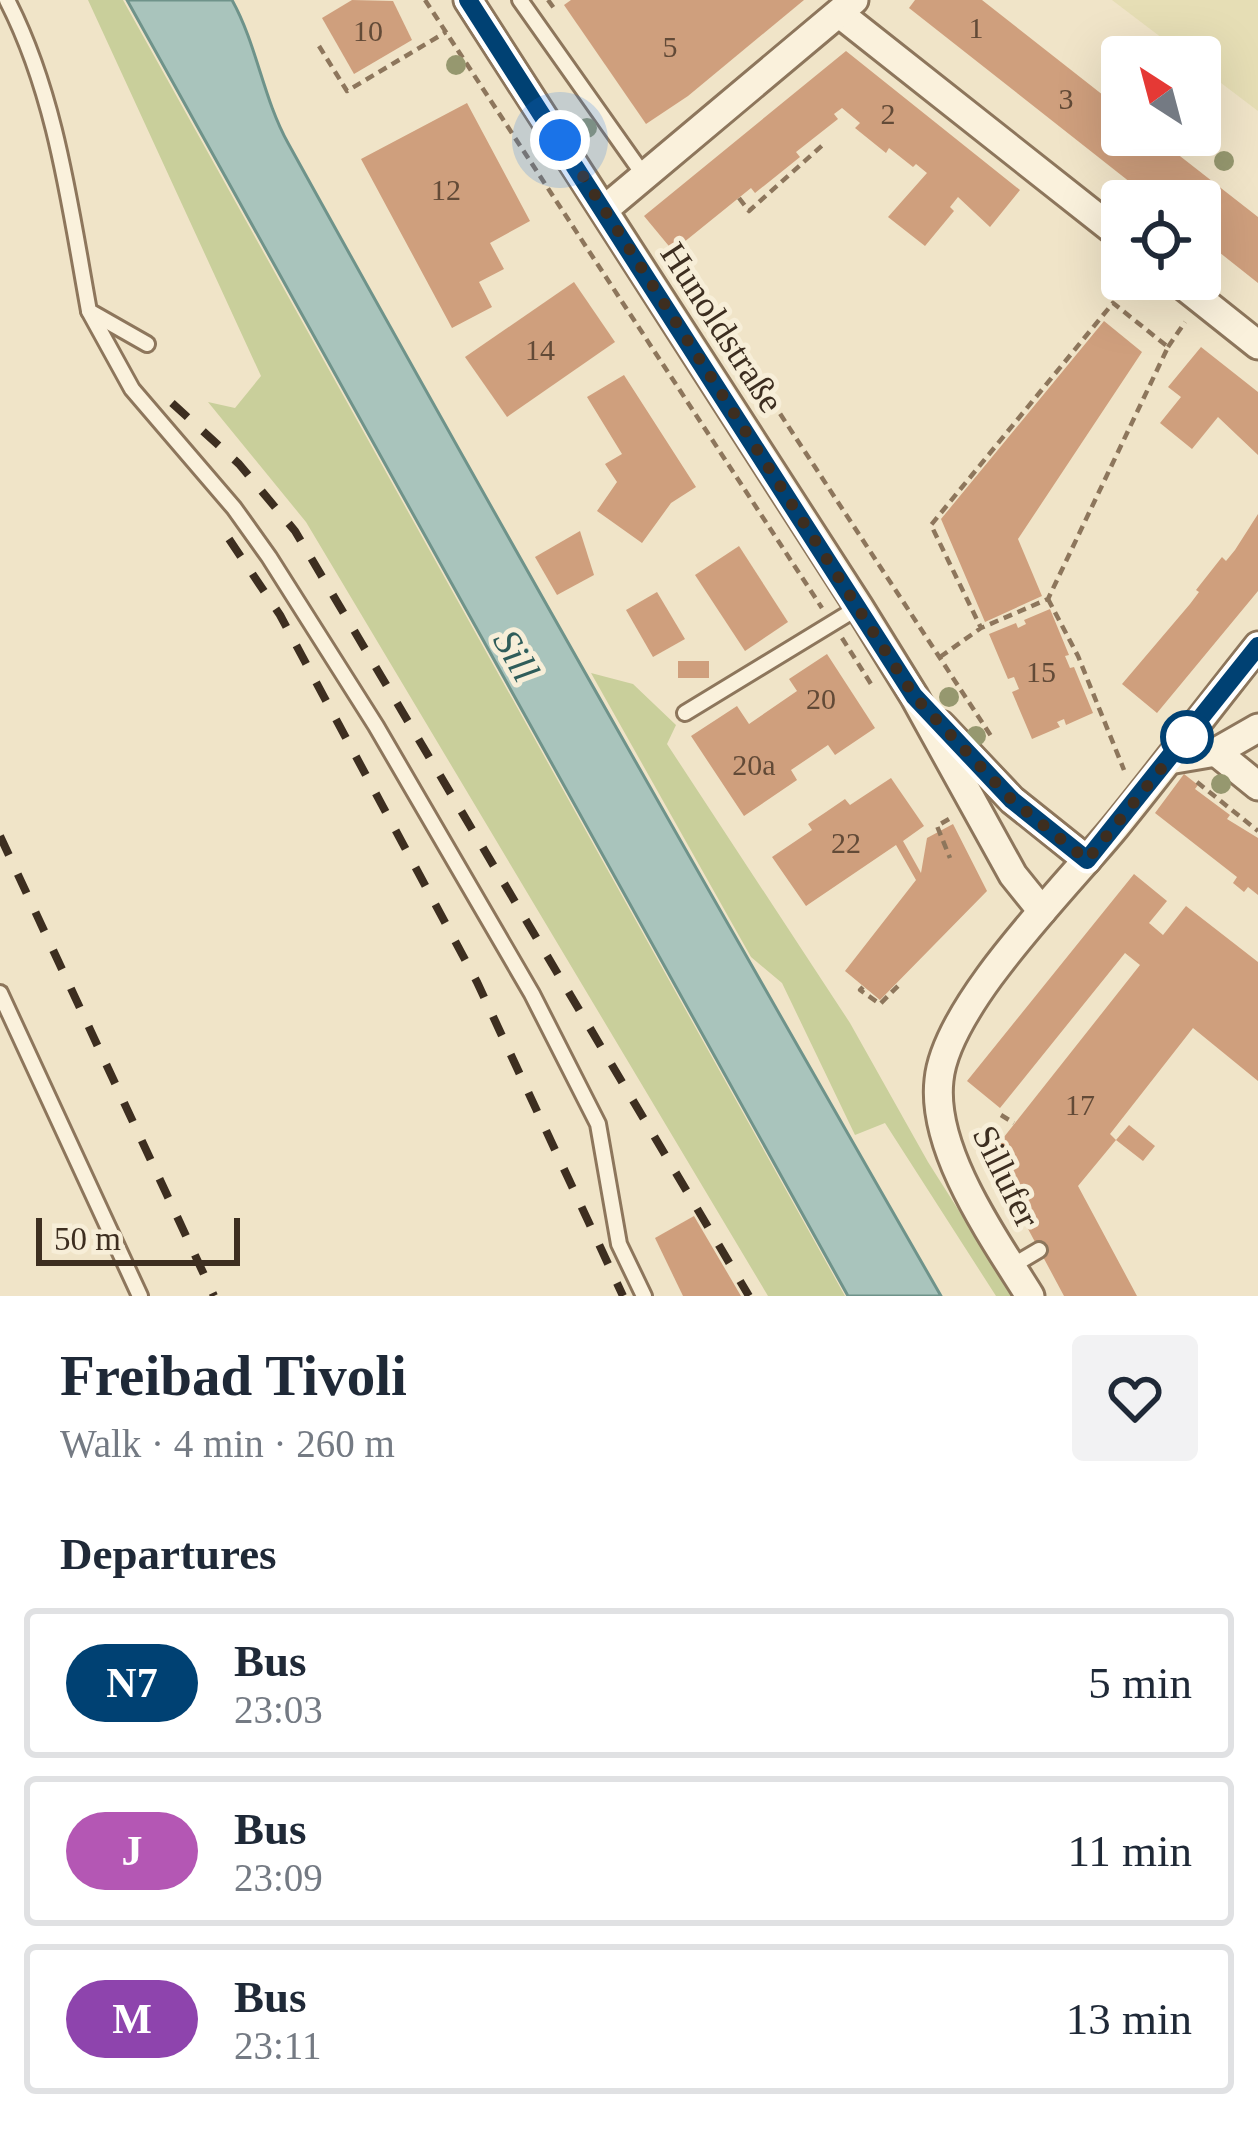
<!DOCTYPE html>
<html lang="en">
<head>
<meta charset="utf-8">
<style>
  :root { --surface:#fff; --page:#f2f2f3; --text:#1f2937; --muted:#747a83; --line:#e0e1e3 }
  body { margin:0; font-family:Georgia,serif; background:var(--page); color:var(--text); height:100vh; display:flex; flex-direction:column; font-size:45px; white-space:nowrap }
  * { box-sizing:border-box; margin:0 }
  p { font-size:39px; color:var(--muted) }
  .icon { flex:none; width:66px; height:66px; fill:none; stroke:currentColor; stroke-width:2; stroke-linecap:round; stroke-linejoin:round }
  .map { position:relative; height:1296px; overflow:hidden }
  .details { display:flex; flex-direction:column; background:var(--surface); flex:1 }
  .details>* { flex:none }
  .badge { padding:0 24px; border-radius:39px; font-size:42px; line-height:78px }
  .needle { width:78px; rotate:324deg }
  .tools { position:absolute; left:1101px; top:36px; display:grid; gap:24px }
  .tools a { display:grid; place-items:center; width:120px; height:120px; border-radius:12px; background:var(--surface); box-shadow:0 12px 48px #0002; font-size:60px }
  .scale { position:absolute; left:36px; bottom:30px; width:204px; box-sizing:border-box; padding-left:12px; border:6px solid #3d2e20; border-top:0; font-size:33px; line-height:42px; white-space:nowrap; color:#3d2e20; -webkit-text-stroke:9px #f7eed8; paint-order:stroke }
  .you { position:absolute; width:60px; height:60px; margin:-30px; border:9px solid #fff; border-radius:50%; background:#1a73e8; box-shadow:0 0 0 18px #1a73e833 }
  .map>.badge { position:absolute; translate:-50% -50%; box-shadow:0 0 0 6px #fff }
  h2 { padding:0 60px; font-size:45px; line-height:108px }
  .round { display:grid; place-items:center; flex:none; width:126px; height:126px; border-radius:12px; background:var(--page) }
  .head { display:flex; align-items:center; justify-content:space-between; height:204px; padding:0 60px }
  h1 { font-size:57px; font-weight:700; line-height:90px }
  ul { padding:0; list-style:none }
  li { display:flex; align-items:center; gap:36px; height:150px; margin:0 24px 18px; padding:0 36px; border:6px solid var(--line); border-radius:12px }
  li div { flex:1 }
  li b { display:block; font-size:45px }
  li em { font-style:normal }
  li .badge { min-width:132px; font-weight:700; text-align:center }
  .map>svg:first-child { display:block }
  .farmland { fill:#e6deb5 }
  .green { fill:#c9cf9b }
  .water { fill:#a9c4bc; stroke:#6f938a; stroke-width:3 }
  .building { fill:#cf9f7d }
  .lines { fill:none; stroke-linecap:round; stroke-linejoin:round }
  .lane-casing { stroke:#8d765c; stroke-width:20 }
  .street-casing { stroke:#8d765c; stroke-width:33 }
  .path { stroke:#8d765c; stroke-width:4.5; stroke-dasharray:9 6; stroke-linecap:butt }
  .lane { stroke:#faf1dc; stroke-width:14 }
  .street { stroke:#faf1dc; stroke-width:27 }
  .rail { stroke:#3d2e20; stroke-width:8; stroke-dasharray:21 21; stroke-linecap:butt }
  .tree { fill:#96986f }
  .line-casing { stroke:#fff; stroke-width:27 }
  .line { stroke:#004173; stroke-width:18 }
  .walk { stroke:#3d2e20; stroke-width:12; stroke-dasharray:0 21.6 }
  .stop-dot { fill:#fff; stroke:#004173; stroke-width:6 }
  .labels { text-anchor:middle; stroke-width:10; stroke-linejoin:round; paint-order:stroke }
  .number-label { font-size:30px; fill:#624a37 }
  .street-label { font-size:36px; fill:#3d2e20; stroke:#f7eed8 }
  .water-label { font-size:39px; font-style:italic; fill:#2f5d5a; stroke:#f7eed8 }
</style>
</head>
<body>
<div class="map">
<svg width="1258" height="1296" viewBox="0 0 1258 1296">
  <rect width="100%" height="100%" fill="#f0e4c8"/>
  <polygon class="farmland" points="1112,0 1258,0 1258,111 1200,67 1200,57 1187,57"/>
  <g class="green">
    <polygon points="88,0 123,0 845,1296 768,1296 306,522 208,402 235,408 261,376"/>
    <polygon points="591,673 633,684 676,725 667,744 850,1023 928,1162 1013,1296 996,1296 885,1123 855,1135 782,983 751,957"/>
  </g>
  <path class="water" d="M127,0h105c25,45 31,98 56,143 214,387 433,770 653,1153h-93z"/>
  <g class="building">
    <polygon points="352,0 393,1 412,40 354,74 322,18"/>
    <polygon points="571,0 804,0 688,96 646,124 564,5"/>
    <polygon points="915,0 982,0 1122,110 1122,135 1153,135 1258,217 1258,283 1200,237 1200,201 1154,201 909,8"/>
    <polygon points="846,51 1020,190 990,227 958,197 950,207 954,211 925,246 888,217 927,173 916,164 913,167 889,148 886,153 855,128 860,123 842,108 834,114 838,119 796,152 800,157 755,193 751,188 673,251 644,216"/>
    <polygon points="467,103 530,221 490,243 504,269 479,282 492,307 452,328 361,159"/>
    <polygon points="574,282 615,342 507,417 465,357"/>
    <polygon points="1104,321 1142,352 1018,539 1042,596 985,622 941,519"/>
    <polygon points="1201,347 1258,392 1258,455 1218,417 1192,449 1160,423 1181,397 1168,387"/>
    <polygon points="624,375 696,487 671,503 642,543 597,511 617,482 605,464 622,454 587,397"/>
    <polygon points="1258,514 1258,591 1157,713 1122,684 1190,604 1199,592 1196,590 1222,557 1226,561 1235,550"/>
    <polygon points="580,531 594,575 557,595 535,557"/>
    <polygon points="739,546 788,622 745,651 695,575"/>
    <polygon points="657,592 685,639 653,657 626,610"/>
    <polygon points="1050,609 1069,655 1065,656 1070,668 1074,667 1093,713 1066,725 1064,719 1057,722 1060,727 1032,739 1012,692 1019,689 1014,677 1008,679 989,634 1016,623 1018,628 1026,624 1024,620"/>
    <polygon points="827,654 875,728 835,755 828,745 791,770 797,780 744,816 691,736 737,706 749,724 797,691 789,679"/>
    <rect x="678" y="661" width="31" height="17"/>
    <polygon points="1184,774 1198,785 1195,789 1230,815 1227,819 1258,838 1258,895 1248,887 1244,892 1233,883 1237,877 1155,813"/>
    <polygon points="891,778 924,826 903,841 921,873 927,838 953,824 987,891 880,1000 845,971 916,880 896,845 806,906 772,857 812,830 808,824 826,812 845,799 850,805"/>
    <polygon points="1134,874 1167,901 1149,923 1163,935 1186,906 1258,962 1258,1081 1193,1028 1110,1134 1116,1140 1078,1186 1137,1296 1064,1296 989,1156 1140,965 1125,953 1000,1108 967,1081"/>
    <polygon points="1129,1125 1155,1146 1143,1161 1116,1140"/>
    <polygon points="694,1216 741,1296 683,1296 655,1238"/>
  </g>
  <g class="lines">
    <g class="lane-casing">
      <g id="lane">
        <path d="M7,0c49,95 63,207 82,311l58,33"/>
        <polyline points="520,0 645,177"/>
        <polyline points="89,311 132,389 234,508 269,557 376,726 532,994 598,1124 619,1244 644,1296"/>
        <polyline points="685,713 859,607"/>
        <polyline points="0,993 140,1296"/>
        <polyline points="1012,1266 1039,1250"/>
      </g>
    </g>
    <g class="street-casing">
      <g id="street">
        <polyline points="468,0 859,607 914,696 1013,875 1042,911"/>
        <polyline points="840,14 1122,237"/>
        <polyline points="605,209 854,0"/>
        <polyline points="1175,279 1258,345"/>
        <polyline points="941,725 1012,800 1087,860"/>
        <polyline points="1216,752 1258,786"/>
        <polyline points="1169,760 1216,752 1258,728"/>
        <path d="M1030,1296c-36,-58 -99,-146 -91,-216 7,-75 128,-194 177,-254 48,-59 94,-120 142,-180"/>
      </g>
    </g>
    <g class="path">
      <polyline points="425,0 822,608"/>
      <polyline points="548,0 556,11"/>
      <polyline points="319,46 347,91 446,32"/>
      <polyline points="739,198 749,211 826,142"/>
      <polyline points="676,249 722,325 991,736"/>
      <polyline points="1168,347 1185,322"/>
      <polyline points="1048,599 1078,656 1124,770"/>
      <polyline points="842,638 871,684"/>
      <polyline points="940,657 981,628 1048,599 1168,347 1113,303 931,525 981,628"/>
      <polyline points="1197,782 1258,831"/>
      <polyline points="949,819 937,826 950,858"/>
      <polyline points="863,987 860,990 880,1004 898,986"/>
      <polyline points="1001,1115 1014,1123"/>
    </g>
    <use href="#lane" class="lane"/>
    <use href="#street" class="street"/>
    <g class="rail">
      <polyline points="172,403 239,464 295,531 749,1296"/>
      <polyline points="229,539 280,615 477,982 623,1296"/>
      <polyline points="0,836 214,1296"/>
    </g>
  </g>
  <g class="tree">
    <circle cx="1114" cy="47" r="10"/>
    <circle cx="456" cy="65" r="10"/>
    <circle cx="587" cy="128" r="10"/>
    <circle cx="1224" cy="161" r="10"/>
    <circle cx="949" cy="697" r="10"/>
    <circle cx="976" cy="736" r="10"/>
    <circle cx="1221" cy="784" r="10"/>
  </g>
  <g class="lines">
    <g class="line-casing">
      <polyline id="line" points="468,0 914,696 1012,800 1087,860 1258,646"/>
    </g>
    <use href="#line" class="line"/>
    <polyline class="walk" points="560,140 914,696 1012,800 1087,860 1187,737"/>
  </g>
  <circle class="stop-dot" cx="1187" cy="737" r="24"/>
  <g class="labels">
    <g class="number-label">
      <text x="976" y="38">1</text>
      <text x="368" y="41">10</text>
      <text x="670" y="57">5</text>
      <text x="1066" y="109">3</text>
      <text x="888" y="124">2</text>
      <text x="446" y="200">12</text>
      <text x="540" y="360">14</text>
      <text x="1041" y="682">15</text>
      <text x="821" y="709">20</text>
      <text x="754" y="775">20a</text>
      <text x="846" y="853">22</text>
      <text x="1080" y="1115">17</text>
    </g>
    <g class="street-label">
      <text transform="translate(723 327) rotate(57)" y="13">Hunoldstraße</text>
      <text transform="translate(1007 1176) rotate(64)" y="13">Sillufer</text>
    </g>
    <g class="water-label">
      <text transform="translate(517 655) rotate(60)" y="14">Sill</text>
    </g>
  </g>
</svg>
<div class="tools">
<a><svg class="needle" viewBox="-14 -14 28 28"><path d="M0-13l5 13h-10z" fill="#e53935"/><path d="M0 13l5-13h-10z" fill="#747a83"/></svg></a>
<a><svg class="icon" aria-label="locate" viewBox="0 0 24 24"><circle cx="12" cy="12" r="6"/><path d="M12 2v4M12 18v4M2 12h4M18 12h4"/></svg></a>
</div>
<div class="scale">50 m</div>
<div class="you" style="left:560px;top:140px"></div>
</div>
<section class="details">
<div class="head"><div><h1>Freibad Tivoli</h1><p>Walk · 4 min · 260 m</p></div><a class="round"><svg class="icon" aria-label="heart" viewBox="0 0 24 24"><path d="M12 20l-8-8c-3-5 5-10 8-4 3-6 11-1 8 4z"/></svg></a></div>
<h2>Departures</h2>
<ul>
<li><span class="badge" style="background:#004173;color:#fff">N7</span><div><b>Bus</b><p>23:03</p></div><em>5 min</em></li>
<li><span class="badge" style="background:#b457b4;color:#fff">J</span><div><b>Bus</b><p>23:09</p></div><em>11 min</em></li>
<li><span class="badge" style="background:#8e44ad;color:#fff">M</span><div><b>Bus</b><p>23:11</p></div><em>13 min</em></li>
</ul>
</section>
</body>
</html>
